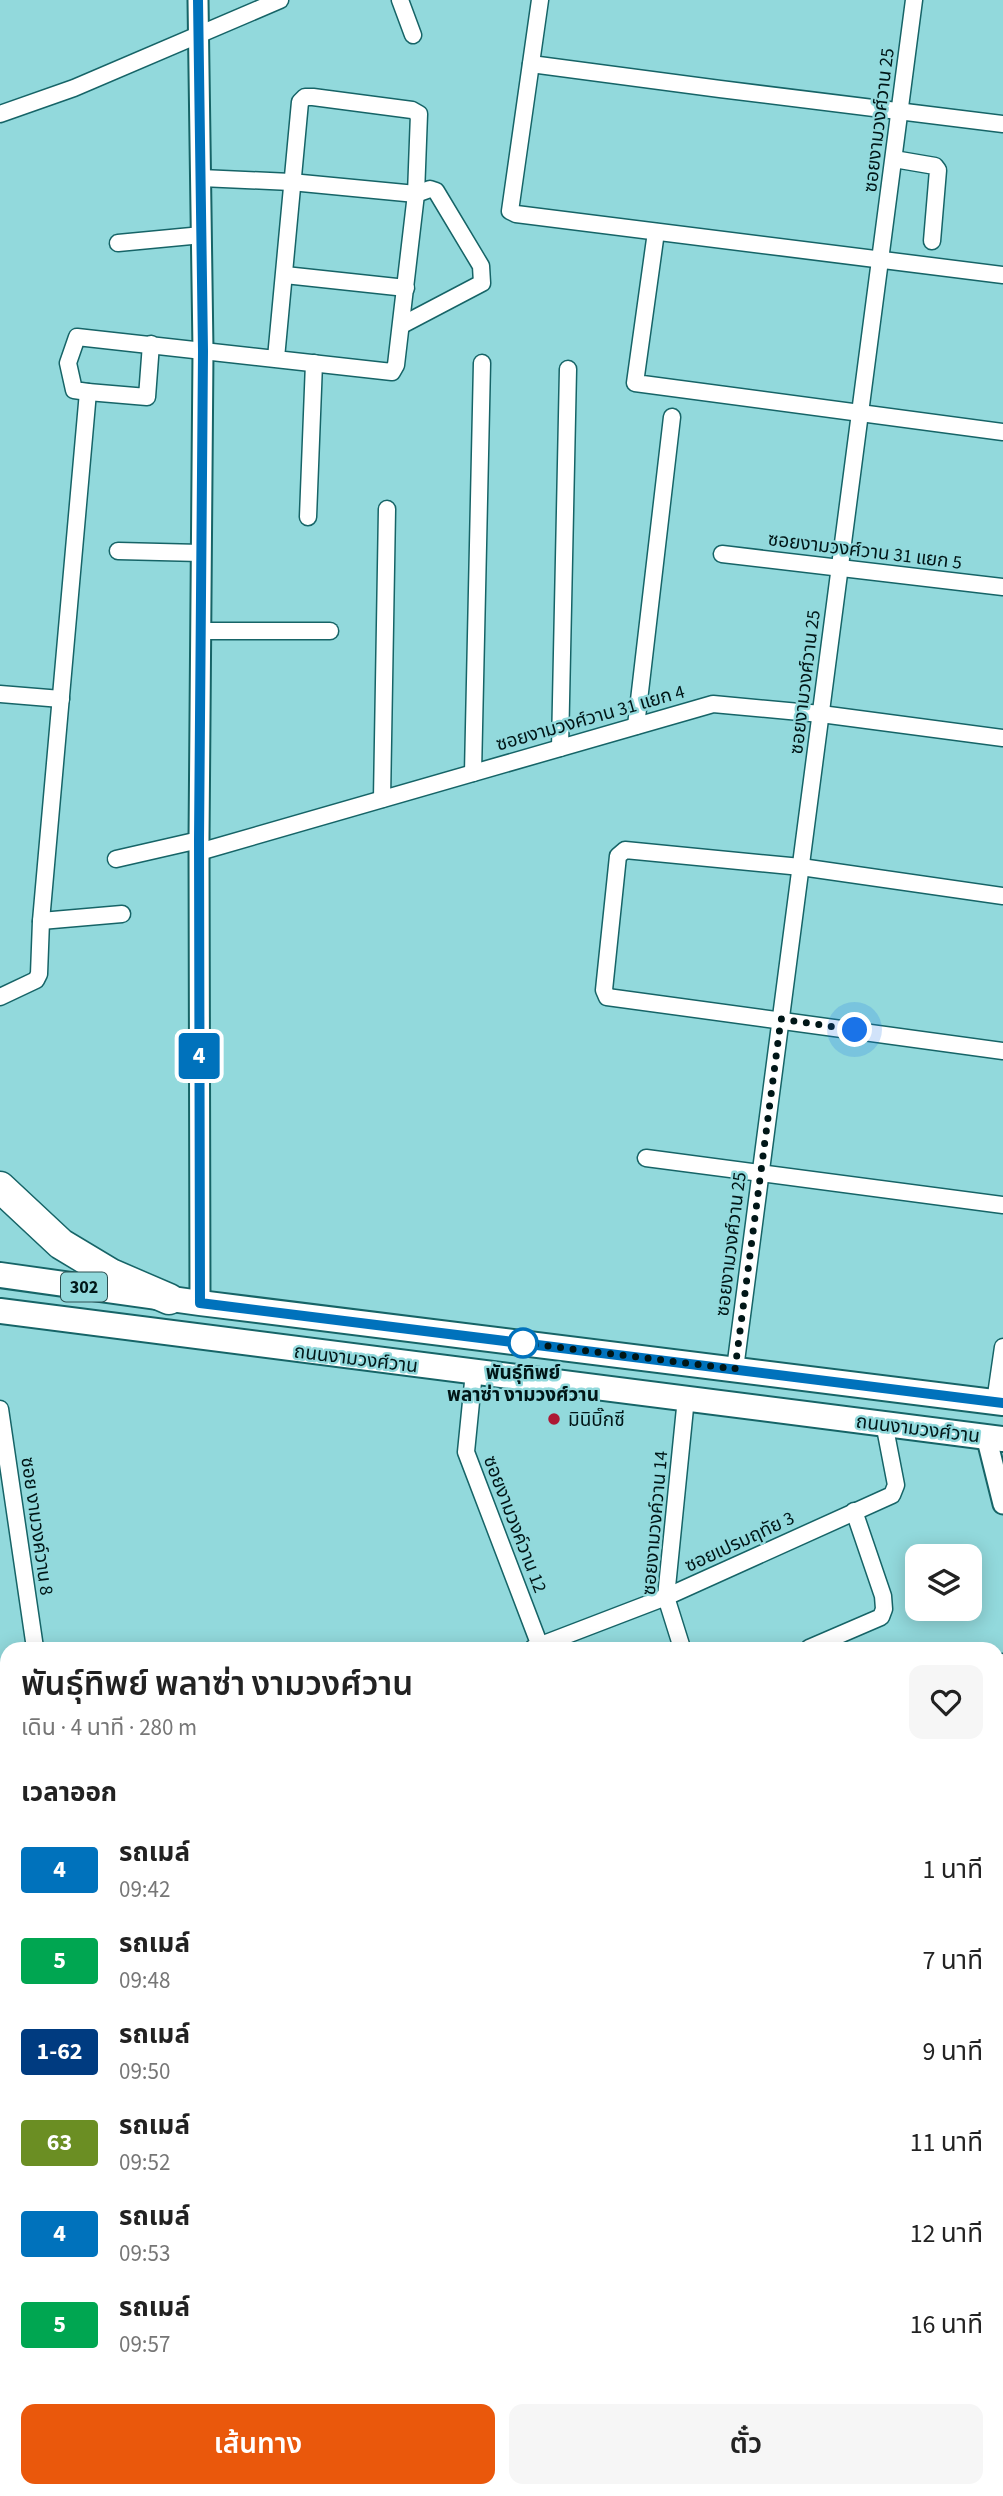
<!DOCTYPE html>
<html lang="th">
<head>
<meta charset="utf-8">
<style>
  :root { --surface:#fff; --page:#f6f6f6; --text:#222; --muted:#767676; --accent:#ea580c }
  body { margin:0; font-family:"Source Sans 3","Noto Sans Thai",sans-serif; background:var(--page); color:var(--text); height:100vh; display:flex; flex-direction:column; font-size:26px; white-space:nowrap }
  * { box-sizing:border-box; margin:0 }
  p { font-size:23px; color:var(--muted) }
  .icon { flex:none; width:38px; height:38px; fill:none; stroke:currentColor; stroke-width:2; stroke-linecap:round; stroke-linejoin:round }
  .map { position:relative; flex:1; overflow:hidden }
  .details { position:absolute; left:0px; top:1642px; width:1004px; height:856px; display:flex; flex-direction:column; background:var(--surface); border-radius:21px 21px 0 0; box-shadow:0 4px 18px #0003 }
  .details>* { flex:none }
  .badge { padding:0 14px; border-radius:5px; font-size:24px; line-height:46px }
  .controls { position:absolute; left:905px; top:1544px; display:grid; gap:14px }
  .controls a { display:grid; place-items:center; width:77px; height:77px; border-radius:14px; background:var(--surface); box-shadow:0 4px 18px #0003; font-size:35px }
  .you { position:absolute; width:35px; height:35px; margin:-18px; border:5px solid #fff; border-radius:50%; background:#1a73e8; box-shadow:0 0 0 10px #1a73e833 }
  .map>.badge { position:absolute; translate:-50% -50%; box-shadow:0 0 0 4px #fff }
  h2 { padding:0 21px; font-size:26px; line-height:63px }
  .round { display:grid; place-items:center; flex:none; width:74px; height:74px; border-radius:14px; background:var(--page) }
  .headline { display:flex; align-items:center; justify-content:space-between; height:119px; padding:0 21px }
  h1 { font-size:33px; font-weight:600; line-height:52px }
  .action { display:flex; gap:14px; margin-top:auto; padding:14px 21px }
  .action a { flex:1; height:80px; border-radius:14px; background:var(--accent); color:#fff; font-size:28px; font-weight:600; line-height:80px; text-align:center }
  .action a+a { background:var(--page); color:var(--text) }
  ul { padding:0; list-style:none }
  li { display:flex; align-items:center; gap:21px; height:91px; padding:0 21px }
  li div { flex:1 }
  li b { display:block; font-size:26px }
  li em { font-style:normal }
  li .badge { min-width:77px; font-weight:700; text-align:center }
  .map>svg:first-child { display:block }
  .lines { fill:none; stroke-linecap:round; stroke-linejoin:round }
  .minor-casing { stroke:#166467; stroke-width:19 }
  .tertiary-casing { stroke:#166467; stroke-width:23 }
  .primary-casing { stroke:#166467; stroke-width:28 }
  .motorway-casing { stroke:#166467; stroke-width:33 }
  .minor { stroke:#fff; stroke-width:16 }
  .tertiary { stroke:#fff; stroke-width:19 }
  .primary { stroke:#fff; stroke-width:24 }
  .motorway { stroke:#fff; stroke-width:30 }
  .line-casing { stroke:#fff; stroke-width:16 }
  .line { stroke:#0072bc; stroke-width:10 }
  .walk { stroke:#001617; stroke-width:7; stroke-dasharray:0 12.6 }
  .stop-dot { fill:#fff; stroke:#0072bc; stroke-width:3.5 }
  .poi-dot { fill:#ad1834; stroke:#92d9dc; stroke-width:2.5 }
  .labels { text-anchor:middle; stroke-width:5; stroke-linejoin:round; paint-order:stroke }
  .shield { fill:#92d9dc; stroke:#2c5052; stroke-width:2 }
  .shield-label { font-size:18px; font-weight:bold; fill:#001617 }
  .street-label { font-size:19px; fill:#001617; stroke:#92d9dc }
  .stop-label { font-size:19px; font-weight:bold; fill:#001617; stroke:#92d9dc }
  .poi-label { font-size:19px; fill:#001617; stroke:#92d9dc; text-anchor:start }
</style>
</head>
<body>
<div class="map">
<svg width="1003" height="2496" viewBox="0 0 1003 2496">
  <rect width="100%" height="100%" fill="#92d9dc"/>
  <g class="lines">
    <g class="minor-casing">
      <g id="minor">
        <polyline points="400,0 413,35"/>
        <polyline points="540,0 510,211 516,214 1003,275"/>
        <polyline points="531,64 720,89 1003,124"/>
        <polyline points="0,114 74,88 280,0"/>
        <polyline points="894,159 935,166 938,170 932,241"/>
        <polyline points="201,178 291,182 416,194 430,189 436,191 481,266 482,283 402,325"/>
        <polyline points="656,232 635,383 1003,432"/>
        <polyline points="118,243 202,235"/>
        <polyline points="285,275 406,288"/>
        <polyline points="88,392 147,397 151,344"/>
        <polyline points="308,517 314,363"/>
        <polyline points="118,551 201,553"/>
        <polyline points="722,554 1003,587"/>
        <polyline points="200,631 330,631"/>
        <polyline points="0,694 61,699"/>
        <polyline points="636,726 672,417"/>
        <polyline points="560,748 568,369"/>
        <polyline points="473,773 482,363"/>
        <polyline points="382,799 387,509"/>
        <polyline points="199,852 713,704 821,714 1003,738"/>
        <polyline points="116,859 199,840"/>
        <polyline points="1003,896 801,867 625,850 618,856 604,990 607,997 1003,1051"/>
        <polyline points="41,921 122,914"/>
        <polyline points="0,997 36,980 39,974 41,921 88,392 74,390 68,363 77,337 392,372 396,365 416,194 419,114 412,110 313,97 305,97 300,102 276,358"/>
        <polyline points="646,1158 1003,1205"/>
        <polyline points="735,1369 914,0"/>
        <polyline points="474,1372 466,1452 540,1646"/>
        <polyline points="995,1402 1003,1347"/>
        <polyline points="0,1409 35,1648"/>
        <polyline points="533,1648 666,1597 892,1495 896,1485 884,1423"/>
        <polyline points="682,1648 666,1597 686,1398"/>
        <polyline points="809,1648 881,1617 884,1609 883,1596 854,1511"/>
        <polyline points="998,1664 1003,1662"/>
        <polyline points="998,1809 1003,1806"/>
        <polyline points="998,1910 1003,1907"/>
        <polyline points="998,2003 1003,2016"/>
        <polyline points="0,2090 7,2091"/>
        <polyline points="998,2316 1003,2315"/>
        <polyline points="434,2490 435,2496"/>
        <polyline points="678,2490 680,2496"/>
        <polyline points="811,2490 813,2496"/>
        <polyline points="980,2490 982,2496"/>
        <polyline points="106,2496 126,2490"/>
      </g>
    </g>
    <g class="tertiary-casing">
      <g id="tertiary">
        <polyline points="198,0 203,351 199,840 200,1303"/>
        <polyline points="986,1436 1003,1504"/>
        <polyline points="998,2074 1003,2071"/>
        <polyline points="551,2490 552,2496"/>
      </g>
    </g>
    <g class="primary-casing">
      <g id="primary">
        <polyline points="0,1275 200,1303 1003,1403"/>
        <polyline points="0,1311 1003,1439"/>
      </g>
    </g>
    <g class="motorway-casing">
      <polyline id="motorway" points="0,1187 61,1244 111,1274 169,1299"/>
    </g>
    <use href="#minor" class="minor"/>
    <use href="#tertiary" class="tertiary"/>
    <use href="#primary" class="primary"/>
    <use href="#motorway" class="motorway"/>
  </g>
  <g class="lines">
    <g class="line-casing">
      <polyline id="line" points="198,0 203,351 199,840 200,1303 1003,1403"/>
    </g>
    <use href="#line" class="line"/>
    <polyline class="walk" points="523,1343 735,1369 781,1019 855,1030"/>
  </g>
  <circle class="stop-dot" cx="523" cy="1343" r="14"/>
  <circle class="poi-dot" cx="554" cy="1419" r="7"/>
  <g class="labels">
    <rect class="shield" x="61" y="1272.5" width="46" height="29" rx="5"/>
    <g class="shield-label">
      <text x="84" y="1293">302</text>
    </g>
    <g class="street-label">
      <text transform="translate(878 120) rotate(-83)" y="7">ซอยงามวงศ์วาน 25</text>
      <text transform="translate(865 550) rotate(7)" y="7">ซอยงามวงศ์วาน 31 แยก 5</text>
      <text transform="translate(804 682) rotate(-83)" y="7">ซอยงามวงศ์วาน 25</text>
      <text transform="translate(590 717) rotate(-16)" y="7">ซอยงามวงศ์วาน 31 แยก 4</text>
      <text transform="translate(730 1244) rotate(-83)" y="7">ซอยงามวงศ์วาน 25</text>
      <text transform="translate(356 1358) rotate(7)" y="7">ถนนงามวงศ์วาน</text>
      <text transform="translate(918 1428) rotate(7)" y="7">ถนนงามวงศ์วาน</text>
      <text transform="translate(654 1523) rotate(-85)" y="7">ซอยงามวงค์วาน 14</text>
      <text transform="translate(516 1524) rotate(69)" y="7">ซอยงามวงค์วาน 12</text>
      <text transform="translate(38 1526) rotate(82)" y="7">ซอย งามวงค์วาน 8</text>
      <text transform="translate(739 1541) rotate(-25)" y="7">ซอยเปรมฤทัย 3</text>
    </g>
    <g class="stop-label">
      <text x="523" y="1379">พันธุ์ทิพย์<tspan x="523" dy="22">พลาซ่า งามวงศ์วาน</tspan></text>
    </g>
    <g class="poi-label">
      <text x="568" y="1426">มินิบิ๊กซี</text>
    </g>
  </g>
</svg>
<div class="controls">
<a><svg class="icon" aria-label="layers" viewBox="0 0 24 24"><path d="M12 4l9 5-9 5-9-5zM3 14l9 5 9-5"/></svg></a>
</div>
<div class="you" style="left:855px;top:1030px"></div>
<b class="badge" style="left:199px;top:1056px;background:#0072bc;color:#fff">4</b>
<section class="details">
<div class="headline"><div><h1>พันธุ์ทิพย์ พลาซ่า งามวงศ์วาน</h1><p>เดิน · 4 นาที · 280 m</p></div><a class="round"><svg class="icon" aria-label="heart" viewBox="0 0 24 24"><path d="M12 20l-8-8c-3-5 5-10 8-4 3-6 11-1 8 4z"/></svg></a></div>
<h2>เวลาออก</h2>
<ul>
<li><span class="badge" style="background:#0072bc;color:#fff">4</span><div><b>รถเมล์</b><p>09:42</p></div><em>1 นาที</em></li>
<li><span class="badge" style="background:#00a651;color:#fff">5</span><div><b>รถเมล์</b><p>09:48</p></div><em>7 นาที</em></li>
<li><span class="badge" style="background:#003b80;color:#fff">1-62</span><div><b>รถเมล์</b><p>09:50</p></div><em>9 นาที</em></li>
<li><span class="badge" style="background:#6b8e23;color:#fff">63</span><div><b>รถเมล์</b><p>09:52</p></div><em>11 นาที</em></li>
<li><span class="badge" style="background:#0072bc;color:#fff">4</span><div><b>รถเมล์</b><p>09:53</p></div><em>12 นาที</em></li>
<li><span class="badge" style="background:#00a651;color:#fff">5</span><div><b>รถเมล์</b><p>09:57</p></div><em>16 นาที</em></li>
</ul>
<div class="action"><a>เส้นทาง</a><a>ตั๋ว</a></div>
</section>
</div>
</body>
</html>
